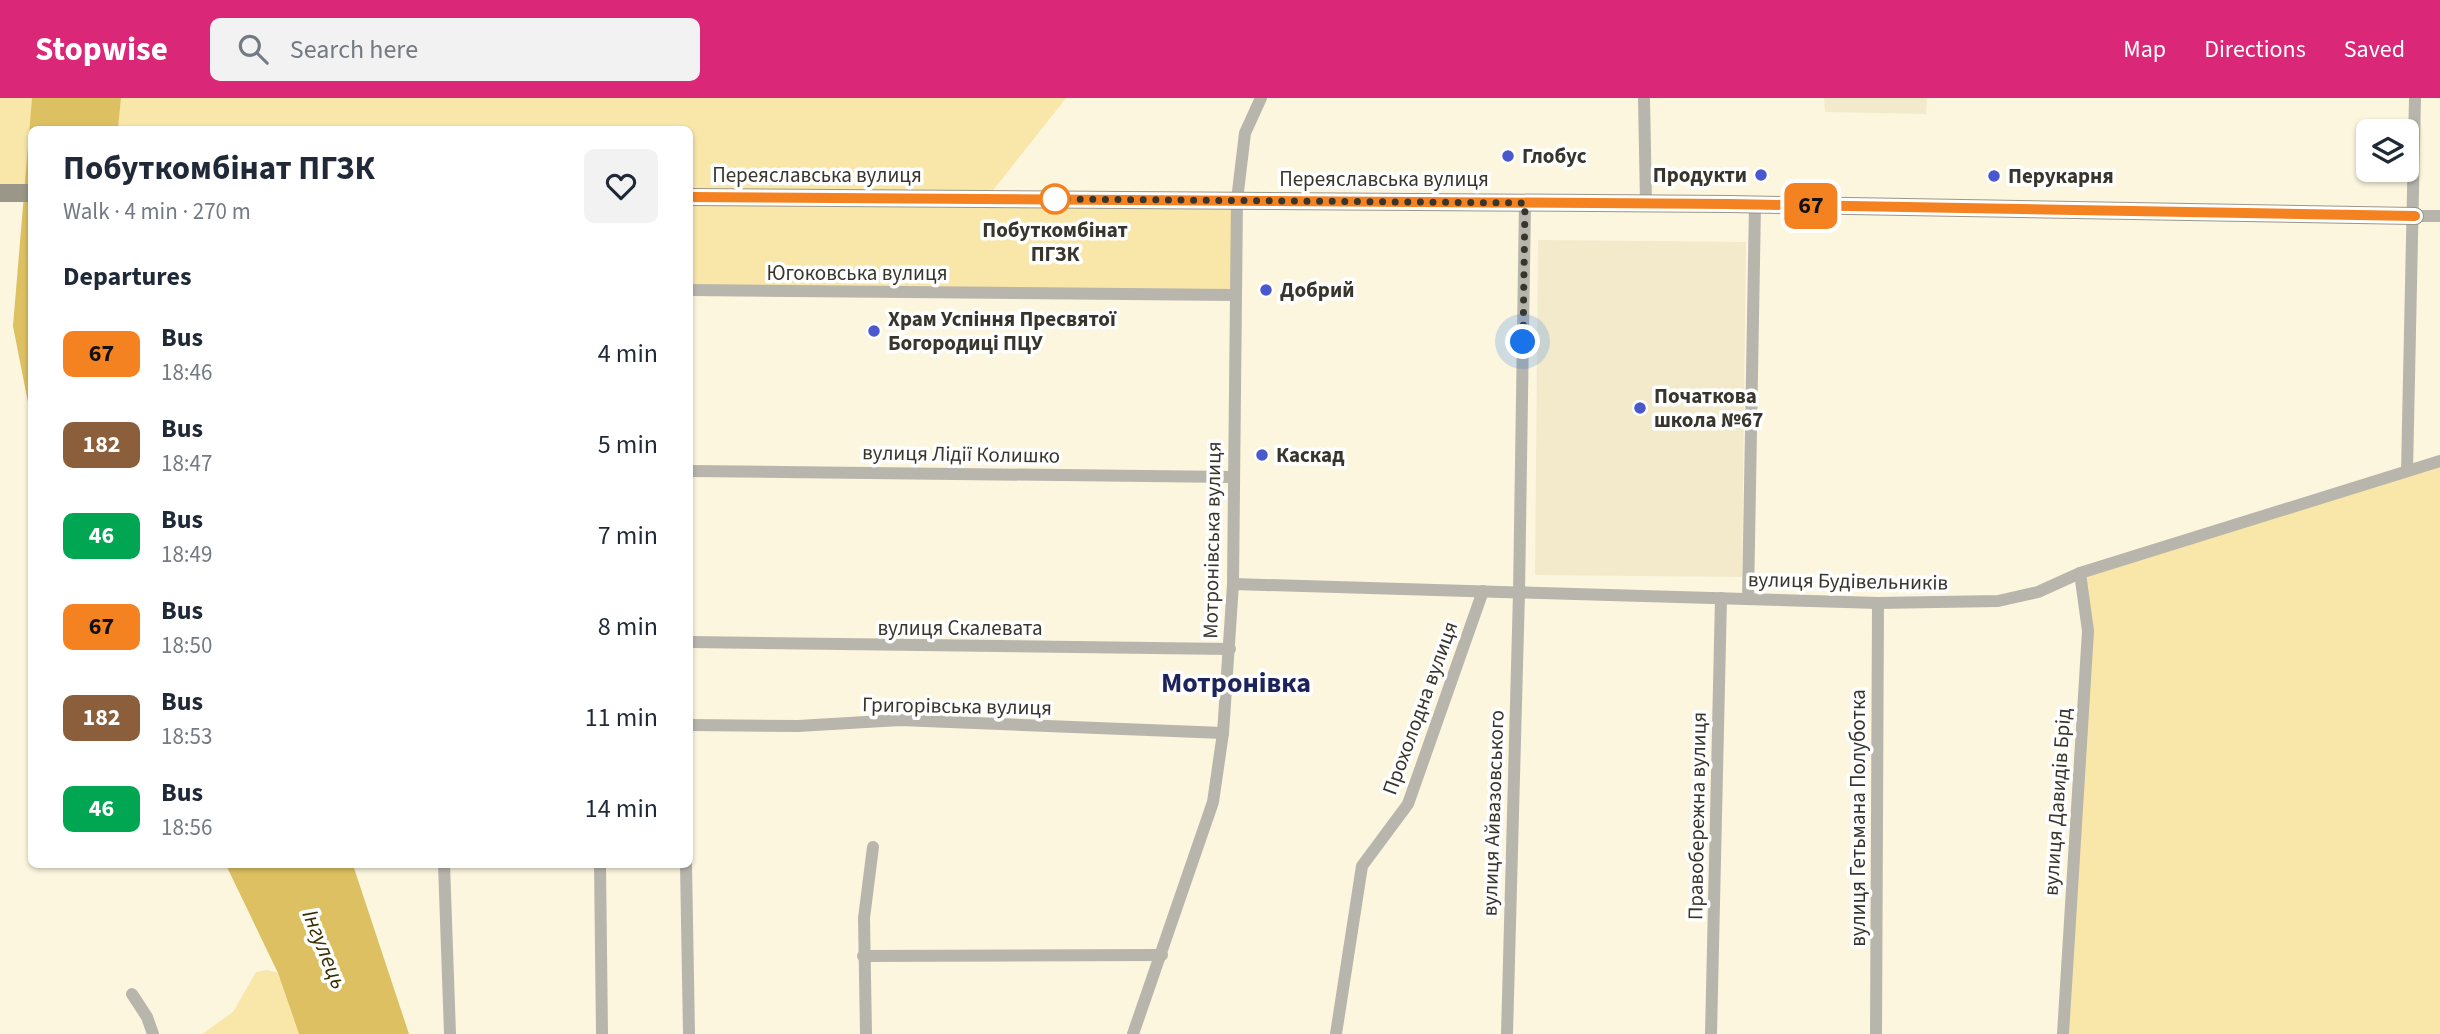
<!DOCTYPE html>
<html lang="en">
<head>
<meta charset="utf-8">
<style>
  :root { --surface:#fff; --page:#f2f2f3; --text:#1f2937; --muted:#747a83; --accent:#db2777 }
  body { margin:0; font-family:"Source Sans 3",sans-serif; background:var(--page); color:var(--text); height:100vh; display:flex; flex-direction:column; font-size:26px; white-space:nowrap }
  * { box-sizing:border-box; margin:0 }
  p { font-size:23px; color:var(--muted) }
  .icon { flex:none; width:38px; height:38px; fill:none; stroke:currentColor; stroke-width:2; stroke-linecap:round; stroke-linejoin:round }
  .map { position:relative; flex:1; overflow:hidden }
  .panel { position:absolute; left:28px; top:28px; width:665px; height:742px; display:flex; flex-direction:column; background:var(--surface); border-radius:10px; box-shadow:0 2px 5px #0004 }
  .panel>* { flex:none }
  .badge { padding:0 14px; border-radius:10px; font-size:24px; line-height:46px }
  .buttons { position:absolute; left:2356px; top:21px; display:grid; gap:14px }
  .buttons a { display:grid; place-items:center; width:63px; height:63px; border-radius:10px; background:var(--surface); box-shadow:0 2px 5px #0004; font-size:35px }
  .you { position:absolute; width:35px; height:35px; margin:-18px; border:5px solid #fff; border-radius:50%; background:#1a73e8; box-shadow:0 0 0 10px #1a73e833 }
  .map>.badge { position:absolute; translate:-50% -50%; box-shadow:0 0 0 4px #fff }
  h2 { padding:0 35px; font-size:26px; line-height:63px }
  .round { display:grid; place-items:center; flex:none; width:74px; height:74px; border-radius:10px; background:var(--page) }
  .headline { display:flex; align-items:center; justify-content:space-between; height:119px; padding:0 35px }
  h1 { font-size:33px; font-weight:700; line-height:52px }
  ul { padding:0; list-style:none }
  li { display:flex; align-items:center; gap:21px; height:91px; padding:0 35px }
  li div { flex:1 }
  li b { display:block; font-size:26px }
  li em { font-style:normal }
  li .badge { min-width:77px; font-weight:700; text-align:center }
  header { display:flex; align-items:center; gap:42px; box-sizing:border-box; height:98px; padding:0 35px; background:var(--accent); color:#fff }
  header strong { font-size:33px }
  nav { display:flex; gap:38px; margin-inline-start:auto; font-size:24px }
  .search { width:490px; height:63px; background:var(--page); display:flex; align-items:center; gap:18px; box-sizing:border-box; padding:0 24px; border-radius:10px; color:var(--muted); font-size:26px }
  .map>svg:first-child { display:block }
  .built { fill:#f3eacc }
  .green { fill:#f9e6a9 }
  .water { fill:#ddc061 }
  .lines { fill:none; stroke-linecap:round; stroke-linejoin:round }
  .street { stroke:#b8b5ac; stroke-width:12 }
  .secondary { stroke:#9a9688; stroke-width:18 }
  .line-casing { stroke:#fff; stroke-width:16 }
  .line { stroke:#f58220; stroke-width:10 }
  .walk { stroke:#38352c; stroke-width:7; stroke-dasharray:0 12.6 }
  .poi-dot { fill:#4a58cd; stroke:#fff; stroke-width:2.5 }
  .stop-dot { fill:#fff; stroke:#f58220; stroke-width:3.5 }
  .labels { text-anchor:middle; stroke-width:7; stroke-linejoin:round; paint-order:stroke }
  .poi-label { font-size:21px; font-weight:bold; fill:#38352c; stroke:#fff; text-anchor:start }
  .street-label { font-size:21px; fill:#38352c; stroke:#fff }
  .stop-label { font-size:21px; font-weight:bold; fill:#38352c; stroke:#fff }
  .water-label { font-size:23px; font-style:italic; fill:#3a2f04; stroke:#fff }
  .district-label { font-size:28px; font-weight:bold; fill:#1d245c; stroke:#fff }
</style>
</head>
<body>
<header>
<strong>Stopwise</strong>
<div class="search"><svg class="icon" aria-label="search" viewBox="0 0 24 24"><circle cx="10" cy="10" r="6"/><path d="M15 15l6 6"/></svg>Search here</div>
<nav><a>Map</a><a>Directions</a><a>Saved</a></nav>
</header>
<div class="map">
<svg width="2440" height="936" viewBox="0 0 2440 936">
  <rect width="100%" height="100%" fill="#fcf6df"/>
  <g class="built">
    <polygon points="1824,0 1927,0 1926,16 1825,14"/>
    <polygon points="1538,142 1746,144 1742,479 1535,477"/>
  </g>
  <g class="green">
    <polygon points="0,0 32,0 25,95 0,94"/>
    <polygon points="121,0 1066,0 987,100 1237,102 1235,197 690,192 690,32 118,32"/>
    <polygon points="2440,363 2440,936 2065,936 2088,533 2080,475"/>
    <polygon points="267,872 278,875 299,936 202,936 233,914 256,874"/>
  </g>
  <g class="water">
    <polygon points="32,0 121,0 118,31 32,32 31,320 13,228"/>
    <polygon points="226,767 353,767 409,936 299,936 278,875"/>
  </g>
  <g class="lines">
    <g class="street">
      <polyline points="1644,0 1646,105"/>
      <polyline points="2415,118 2440,118"/>
      <polyline points="690,192 1235,197"/>
      <polyline points="690,373 1232,379"/>
      <polyline points="2407,373 2415,0"/>
      <polyline points="1233,486 1878,505 1998,503 2038,494 2080,475 2440,363"/>
      <polyline points="1748,501 1755,107"/>
      <polyline points="690,544 1230,551"/>
      <polyline points="690,627 798,628 900,622 1223,635"/>
      <polyline points="444,766 450,936"/>
      <polyline points="600,766 602,936"/>
      <polyline points="686,766 689,936"/>
      <polyline points="863,858 1162,857"/>
      <polyline points="132,896 147,919 153,936"/>
      <polyline points="866,936 864,820 873,749"/>
      <polyline points="1133,936 1213,704 1223,635 1233,486 1237,102 1245,35 1261,0"/>
      <polyline points="1336,936 1362,768 1408,706 1483,493"/>
      <polyline points="1507,936 1519,495 1525,105"/>
      <polyline points="1711,936 1721,500"/>
      <polyline points="1876,936 1878,505"/>
      <polyline points="2063,936 2088,533 2080,475"/>
    </g>
    <g class="secondary">
      <polyline points="0,95 32,95"/>
      <polyline points="690,99 1729,106 2415,118"/>
    </g>
  </g>
  <g class="lines">
    <g class="line-casing">
      <polyline id="line" points="690,99 1729,106 2415,118"/>
    </g>
    <use href="#line" class="line"/>
    <polyline class="walk" points="1055,101 1525,105 1523,244"/>
  </g>
  <g class="poi-dot">
    <circle cx="1508" cy="58" r="7"/>
    <circle cx="1761" cy="77" r="7"/>
    <circle cx="1994" cy="78" r="7"/>
    <circle cx="1266" cy="192" r="7"/>
    <circle cx="874" cy="233" r="7"/>
    <circle cx="1640" cy="310" r="7"/>
    <circle cx="1262" cy="357" r="7"/>
  </g>
  <circle class="stop-dot" cx="1055" cy="101" r="14"/>
  <g class="labels">
    <g class="poi-label">
      <text x="1522" y="65">Глобус</text>
      <text x="1747" y="84" text-anchor="end">Продукти</text>
      <text x="2008" y="85">Перукарня</text>
      <text x="1280" y="199">Добрий</text>
      <text x="888" y="228">Храм Успіння Пресвятої<tspan x="888" dy="24">Богородиці ПЦУ</tspan></text>
      <text x="1654" y="305">Початкова<tspan x="1654" dy="24">школа №67</tspan></text>
      <text x="1276" y="364">Каскад</text>
    </g>
    <g class="street-label">
      <text x="817" y="84">Переяславська вулиця</text>
      <text x="1384" y="88">Переяславська вулиця</text>
      <text x="857" y="182">Югоковська вулиця</text>
      <text transform="translate(961 356) rotate(1)" y="7">вулиця Лідії Колишко</text>
      <text transform="translate(1212 442) rotate(-89)" y="7">Мотронівська вулиця</text>
      <text transform="translate(1848 483) rotate(1)" y="7">вулиця Будівельників</text>
      <text x="960" y="537">вулиця Скалевата</text>
      <text transform="translate(957 608) rotate(1)" y="7">Григорівська вулиця</text>
      <text transform="translate(1420 610) rotate(-70)" y="7">Прохолодна вулиця</text>
      <text transform="translate(2057 704) rotate(-86)" y="7">вулиця Давидів Брід</text>
      <text transform="translate(1493 715) rotate(-88)" y="7">вулиця Айвазовського</text>
      <text transform="translate(1697 718) rotate(-89)" y="7">Правобережна вулиця</text>
      <text transform="translate(1858 720) rotate(-90)" y="7">вулиця Гетьмана Полуботка</text>
    </g>
    <g class="stop-label">
      <text x="1055" y="139">Побуткомбінат<tspan x="1055" dy="24">ПГЗК</tspan></text>
    </g>
    <g class="water-label">
      <text transform="translate(325 851) rotate(68)" y="8">Інгулець</text>
    </g>
    <g class="district-label">
      <text x="1236" y="594">Мотронівка</text>
    </g>
  </g>
</svg>
<div class="buttons">
<a><svg class="icon" aria-label="layers" viewBox="0 0 24 24"><path d="M12 4l9 5-9 5-9-5zM3 14l9 5 9-5"/></svg></a>
</div>
<div class="you" style="left:1523px;top:244px"></div>
<b class="badge" style="left:1811px;top:108px;background:#f58220;color:#111">67</b>
<section class="panel">
<div class="headline"><div><h1>Побуткомбінат ПГЗК</h1><p>Walk · 4 min · 270 m</p></div><a class="round"><svg class="icon" aria-label="heart" viewBox="0 0 24 24"><path d="M12 20l-8-8c-3-5 5-10 8-4 3-6 11-1 8 4z"/></svg></a></div>
<h2>Departures</h2>
<ul>
<li><span class="badge" style="background:#f58220;color:#111">67</span><div><b>Bus</b><p>18:46</p></div><em>4 min</em></li>
<li><span class="badge" style="background:#8b5e3c;color:#fff">182</span><div><b>Bus</b><p>18:47</p></div><em>5 min</em></li>
<li><span class="badge" style="background:#00a651;color:#fff">46</span><div><b>Bus</b><p>18:49</p></div><em>7 min</em></li>
<li><span class="badge" style="background:#f58220;color:#111">67</span><div><b>Bus</b><p>18:50</p></div><em>8 min</em></li>
<li><span class="badge" style="background:#8b5e3c;color:#fff">182</span><div><b>Bus</b><p>18:53</p></div><em>11 min</em></li>
<li><span class="badge" style="background:#00a651;color:#fff">46</span><div><b>Bus</b><p>18:56</p></div><em>14 min</em></li>
</ul>
</section>
</div>
</body>
</html>
